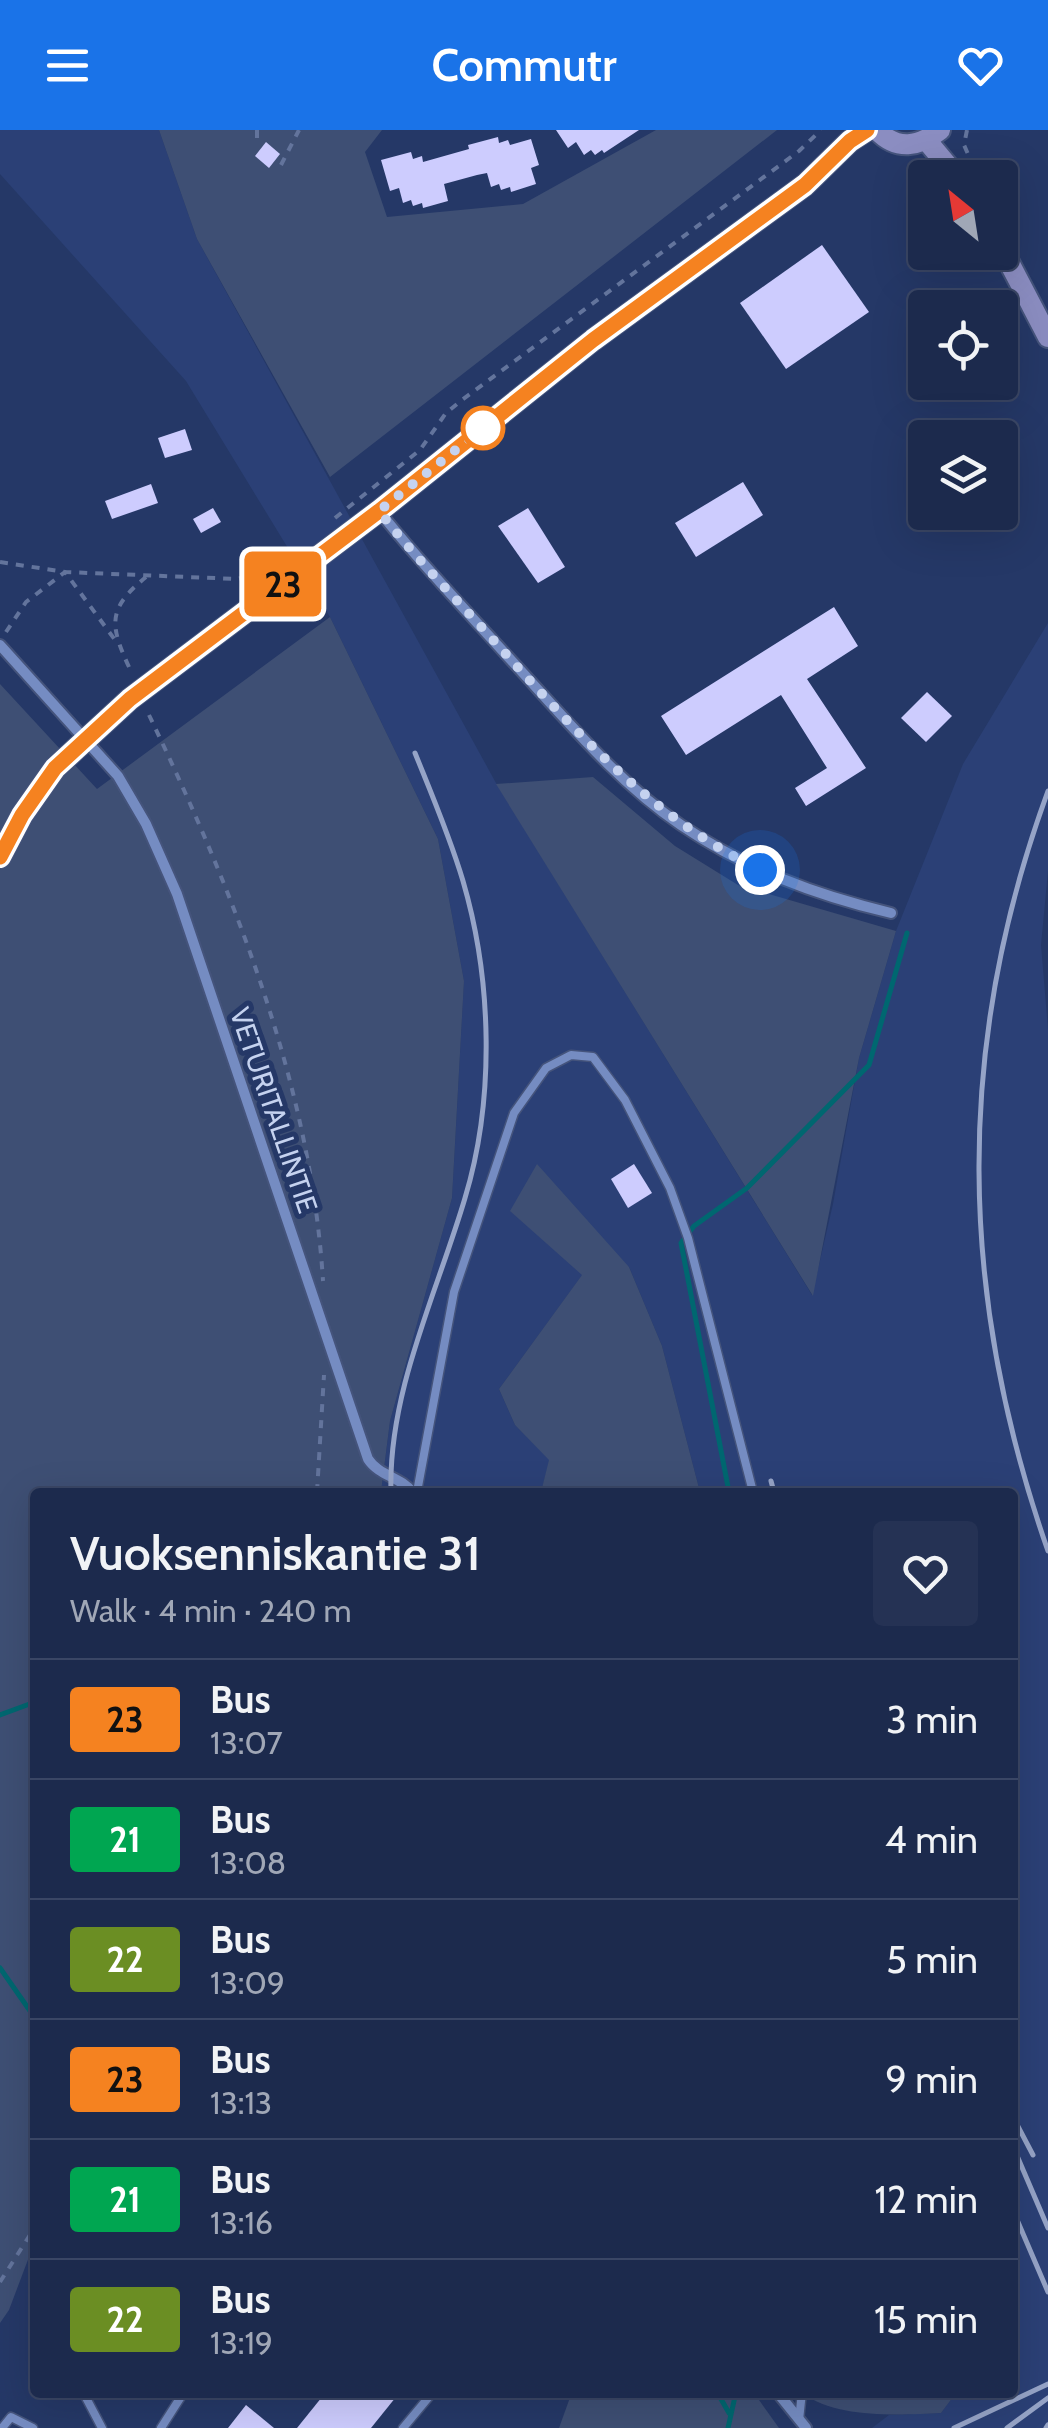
<!DOCTYPE html>
<html lang="en">
<head>
<meta charset="utf-8">
<style>
  :root { --surface:#1c2a4d; --page:#253254; --text:#f1f3f6; --muted:#a0a7b6; --line:#3a4665; --accent:#1a73e8 }
  body { margin:0; font-family:Cabin,sans-serif; background:var(--page); color:var(--text); height:100vh; display:flex; flex-direction:column; font-size:38px; white-space:nowrap }
  * { box-sizing:border-box; margin:0 }
  p { font-size:32px; color:var(--muted) }
  .icon { flex:none; width:55px; height:55px; fill:none; stroke:currentColor; stroke-width:2; stroke-linecap:round; stroke-linejoin:round }
  .map { position:relative; flex:1; overflow:hidden }
  .side { position:absolute; left:30px; top:1358px; width:988px; height:910px; display:flex; flex-direction:column; background:var(--surface); border-radius:10px; box-shadow:0 10px 40px #0002,0 0 0 2px var(--line) }
  .side>* { flex:none }
  .badge { padding:0 20px; border-radius:8px; font-size:35px; line-height:65px }
  .needle { width:65px; rotate:330deg }
  .controls { position:absolute; left:908px; top:30px; display:grid; gap:20px }
  .controls a { display:grid; place-items:center; width:110px; height:110px; border-radius:10px; background:var(--surface); box-shadow:0 10px 40px #0002,0 0 0 2px var(--line); font-size:50px }
  .you { position:absolute; width:50px; height:50px; margin:-25px; border:8px solid #fff; border-radius:50%; background:#1a73e8; box-shadow:0 0 0 15px #1a73e833 }
  .map>.badge { position:absolute; translate:-50% -50%; box-shadow:0 0 0 5px #fff }
  .round { display:grid; place-items:center; flex:none; width:105px; height:105px; border-radius:10px; background:var(--page) }
  .overview { display:flex; align-items:center; justify-content:space-between; height:170px; padding:0 40px }
  h1 { font-size:48px; font-weight:600; line-height:75px }
  ul { padding:0; list-style:none }
  li { display:flex; align-items:center; gap:30px; height:120px; padding:0 40px; border-top:2px solid var(--line) }
  li div { flex:1 }
  li b { display:block; font-size:38px }
  li em { font-style:normal }
  li .badge { min-width:110px; font-weight:700; text-align:center }
  header { display:flex; justify-content:space-between; align-items:center; height:130px; padding:0 40px; background:var(--accent); color:#fff; font-size:45px; font-weight:600 }
  .map>svg:first-child { display:block }
  .built { fill:#2b4076 }
  .green { fill:#3e4f74 }
  .lines { fill:none; stroke-linecap:round; stroke-linejoin:round }
  .stream { stroke:#006770; stroke-width:5 }
  .building { fill:#cdccfe }
  .lane-casing { stroke:#45547c; stroke-width:11 }
  .street-casing { stroke:#45547c; stroke-width:14 }
  .secondary-casing { stroke:#45547c; stroke-width:24 }
  .path { stroke:#63749c; stroke-width:4; stroke-dasharray:8 8; stroke-linecap:butt }
  .lane { stroke:#758cc2; stroke-width:8 }
  .street { stroke:#758cc2; stroke-width:10 }
  .secondary { stroke:#8b8dc1; stroke-width:20 }
  .rail { stroke:#96a4c7; stroke-width:5 }
  .line-casing { stroke:#fff; stroke-width:22 }
  .line { stroke:#f58220; stroke-width:15 }
  .walk { stroke:#c5d2ef; stroke-width:10; stroke-dasharray:0 18 }
  .stop-dot { fill:#fff; stroke:#f58220; stroke-width:5 }
  .labels { text-anchor:middle; stroke-width:10; stroke-linejoin:round; paint-order:stroke }
  .street-label { font-size:28px; fill:#c5d2ef; stroke:#253867 }
</style>
</head>
<body>
<header><svg class="icon" aria-label="menu" viewBox="0 0 24 24"><path d="M4 6h16M4 12h16M4 18h16"/></svg>Commutr<svg class="icon" aria-label="heart" viewBox="0 0 24 24"><path d="M12 20l-8-8c-3-5 5-10 8-4 3-6 11-1 8 4z"/></svg></header>
<div class="map">
<svg width="1048" height="2298" viewBox="0 0 1048 2298">
  <rect width="100%" height="100%" fill="#253867"/>
  <polygon class="built" points="0,0 159,0 197,109 496,653 812,1165 833,1074 859,928 896,801 963,634 1048,493 1048,741 1041,815 1048,899 1048,2298 872,2298 889,2285 941,2283 956,2263 1012,2262 1012,1362 700,1362 662,1216 629,1137 511,1081 583,1144 499,1259 515,1295 550,1330 541,1362 381,1362 390,1291 452,1068 464,851 438,709 330,487 186,251 0,44"/>
  <g class="green">
    <polygon points="159,0 382,0 365,22 387,87 523,74 656,0 777,0 330,347 197,109"/>
    <polygon points="330,487 438,709 464,851 452,1068 390,1291 381,1362 35,1362 35,2111 9,2180 0,2193 0,554 97,659"/>
    <polygon points="593,647 675,716 738,755 896,801 859,928 813,1166 496,654"/>
    <polygon points="537,1034 629,1137 662,1216 700,1362 541,1362 549,1330 515,1295 499,1259 582,1145 510,1081"/>
    <polygon points="572,2262 754,2263 779,2298 559,2298"/>
    <path d="M803,2263h153l-15,20c-40,2 -106,6 -138,-20z"/>
  </g>
  <g class="lines">
    <g class="stream">
      <polyline points="729,1362 681,1113 694,1096 747,1058 869,935 907,803"/>
      <polyline points="0,1585 35,1572"/>
      <polyline points="0,1838 35,1888"/>
      <polyline points="717,2262 729,2283"/>
      <polyline points="728,2298 736,2262"/>
    </g>
  </g>
  <g class="building">
    <polygon points="556,0 639,0 604,23 602,20 595,25 591,20 584,25 576,12 568,18"/>
    <polygon points="498,7 499,13 508,10 510,15 531,9 539,35 531,38 536,54 511,62 510,57 501,60 499,54 491,57 487,43 477,45 444,54 448,71 423,78 422,73 413,76 411,70 403,73 399,58 390,61 381,30 411,22 413,29 422,26 423,32 469,19 468,15"/>
    <polygon points="266,12 280,24 269,38 255,26"/>
    <polygon points="822,115 869,182 786,239 740,173"/>
    <polygon points="185,299 192,320 165,328 158,308"/>
    <polygon points="743,352 763,385 696,427 675,393"/>
    <polygon points="151,354 158,373 112,389 105,371"/>
    <polygon points="213,378 221,392 201,403 193,389"/>
    <polygon points="528,378 565,437 538,453 498,396"/>
    <polygon points="834,477 858,516 807,549 866,638 806,676 795,658 827,638 781,565 686,625 661,586"/>
    <polygon points="927,562 952,586 926,612 901,588"/>
    <polygon points="634,1034 652,1063 628,1078 611,1049"/>
    <polygon points="326,2262 400,2262 371,2298 297,2298"/>
    <polygon points="246,2275 274,2298 228,2298"/>
  </g>
  <g class="lines">
    <g class="lane-casing">
      <g id="lane">
        <polyline points="417,1362 454,1162 514,983 546,938 571,925 593,927 625,970 670,1058 688,1108 753,1362"/>
        <polyline points="83,2262 102,2298"/>
        <polyline points="799,2290 802,2262"/>
        <polyline points="2,2298 11,2287 33,2298"/>
        <polyline points="161,2298 184,2262"/>
        <polyline points="403,2298 433,2262"/>
      </g>
    </g>
    <g class="street-casing">
      <g id="street">
        <path d="M379,381c41,52 88,100 132,149 53,57 105,121 170,165 65,44 134,70 210,88"/>
        <path d="M0,515l118,131 28,48 31,70 191,565c11,17 33,18 44,33"/>
        <polyline points="777,2262 806,2298"/>
      </g>
    </g>
    <g class="secondary-casing">
      <g id="secondary">
        <path d="M877,0c20,21 42,17 63,0"/>
        <polyline points="927,11 958,48"/>
        <polyline points="1000,115 1048,207"/>
        <polyline points="0,727 22,685 55,638 130,569 379,381 593,210 805,55 850,11 867,0"/>
      </g>
    </g>
    <g class="path">
      <polyline points="257,0 257,8"/>
      <polyline points="967,0 964,15 972,33"/>
      <polyline points="281,35 299,0"/>
      <polyline points="1000,84 1007,97"/>
      <polyline points="335,388 420,320 446,283 462,270 799,21 821,0"/>
      <polyline points="0,432 65,442 237,449 255,445 275,433"/>
      <polyline points="6,502 26,472 65,442 118,514"/>
      <path d="M129,537c-20,-43 -21,-59 17,-90"/>
      <path d="M149,585c84,175 162,370 174,566"/>
      <polyline points="317,1362 324,1245"/>
      <polyline points="0,2152 35,2097"/>
    </g>
    <use href="#lane" class="lane"/>
    <use href="#street" class="street"/>
    <use href="#secondary" class="secondary"/>
    <g class="rail">
      <path d="M1048,661c-94,256 -90,503 0,760"/>
      <polyline points="771,1351 774,1362"/>
      <path d="M391,1362c-3,-100 46,-199 74,-294 30,-99 27,-218 -2,-317 -13,-44 -31,-86 -48,-128"/>
      <polyline points="1012,1985 1033,2025"/>
      <polyline points="1012,2014 1048,2098"/>
      <polyline points="1012,2078 1048,2162"/>
      <polyline points="1012,2138 1017,2149"/>
      <polyline points="954,2298 1048,2254"/>
      <polyline points="1007,2298 1048,2268"/>
      <polyline points="1046,2298 1048,2295"/>
    </g>
  </g>
  <g class="lines">
    <g class="line-casing">
      <polyline id="line" points="0,727 22,685 55,638 130,569 379,381 593,210 805,55 850,11 867,0"/>
    </g>
    <use href="#line" class="line"/>
    <path class="walk" d="M483,298l-104,83c36,46 77,88 117,132 80,89 154,173 264,227"/>
  </g>
  <circle class="stop-dot" cx="483" cy="298" r="20"/>
  <g class="labels">
    <g class="street-label">
      <text transform="translate(274 980) rotate(71)" y="10">VETURITALLINTIE</text>
    </g>
  </g>
</svg>
<div class="controls">
<a><svg class="needle" viewBox="-14 -14 28 28"><path d="M0-13l5 13h-10z" fill="#e53935"/><path d="M0 13l5-13h-10z" fill="#a0a7b6"/></svg></a>
<a><svg class="icon" aria-label="locate" viewBox="0 0 24 24"><circle cx="12" cy="12" r="6"/><path d="M12 2v4M12 18v4M2 12h4M18 12h4"/></svg></a>
<a><svg class="icon" aria-label="layers" viewBox="0 0 24 24"><path d="M12 4l9 5-9 5-9-5zM3 14l9 5 9-5"/></svg></a>
</div>
<div class="you" style="left:760px;top:740px"></div>
<b class="badge" style="left:283px;top:454px;background:#f58220;color:#111">23</b>
<section class="side">
<div class="overview"><div><h1>Vuoksenniskantie 31</h1><p>Walk · 4 min · 240 m</p></div><a class="round"><svg class="icon" aria-label="heart" viewBox="0 0 24 24"><path d="M12 20l-8-8c-3-5 5-10 8-4 3-6 11-1 8 4z"/></svg></a></div>
<ul>
<li><span class="badge" style="background:#f58220;color:#111">23</span><div><b>Bus</b><p>13:07</p></div><em>3 min</em></li>
<li><span class="badge" style="background:#00a651;color:#fff">21</span><div><b>Bus</b><p>13:08</p></div><em>4 min</em></li>
<li><span class="badge" style="background:#6b8e23;color:#fff">22</span><div><b>Bus</b><p>13:09</p></div><em>5 min</em></li>
<li><span class="badge" style="background:#f58220;color:#111">23</span><div><b>Bus</b><p>13:13</p></div><em>9 min</em></li>
<li><span class="badge" style="background:#00a651;color:#fff">21</span><div><b>Bus</b><p>13:16</p></div><em>12 min</em></li>
<li><span class="badge" style="background:#6b8e23;color:#fff">22</span><div><b>Bus</b><p>13:19</p></div><em>15 min</em></li>
</ul>
</section>
</div>
</body>
</html>
